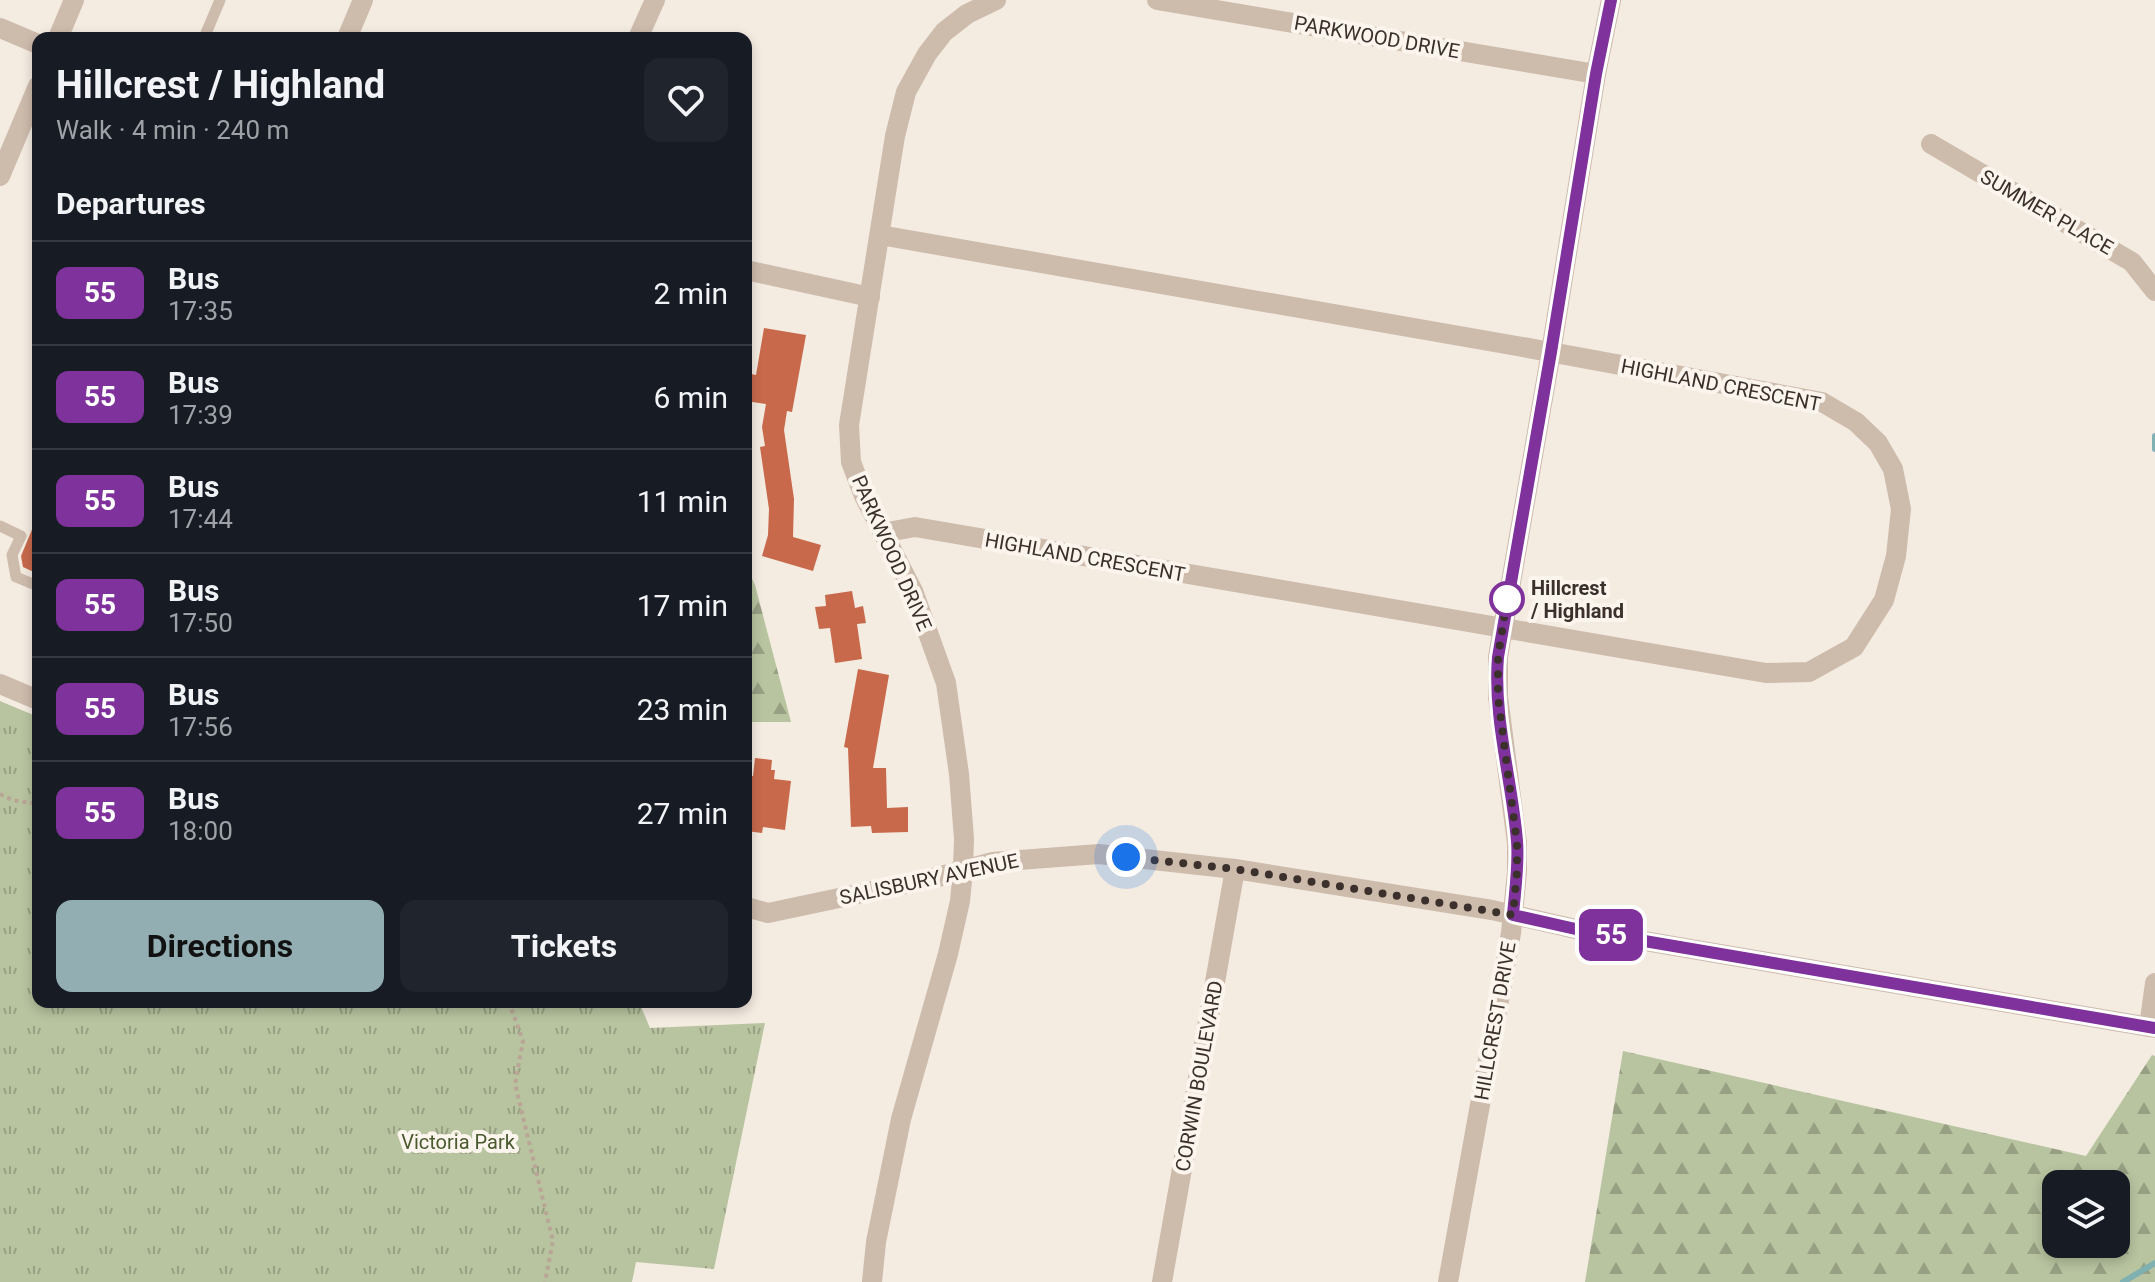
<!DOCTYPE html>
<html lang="en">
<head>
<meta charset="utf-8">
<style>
  :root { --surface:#171b24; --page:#20242c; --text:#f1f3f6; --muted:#9ea1a6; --line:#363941; --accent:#92aeb2 }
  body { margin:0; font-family:Roboto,sans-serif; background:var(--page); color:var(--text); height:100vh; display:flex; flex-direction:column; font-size:30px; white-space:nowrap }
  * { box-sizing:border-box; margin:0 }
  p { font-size:26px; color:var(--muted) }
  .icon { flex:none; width:44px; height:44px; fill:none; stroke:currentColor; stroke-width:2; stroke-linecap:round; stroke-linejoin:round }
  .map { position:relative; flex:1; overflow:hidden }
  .panel { position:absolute; left:32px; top:32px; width:720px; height:976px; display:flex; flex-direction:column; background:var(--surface); border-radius:16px; box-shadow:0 4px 12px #0003 }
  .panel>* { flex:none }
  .badge { padding:0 16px; border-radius:12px; font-size:28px; line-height:52px }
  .fabs { position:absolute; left:2042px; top:1170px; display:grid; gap:16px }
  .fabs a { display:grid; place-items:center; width:88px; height:88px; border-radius:16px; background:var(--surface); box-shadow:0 4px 12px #0003; font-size:40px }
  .you { position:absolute; width:40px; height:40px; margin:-20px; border:6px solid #fff; border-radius:50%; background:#1a73e8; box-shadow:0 0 0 12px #1a73e833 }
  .map>.badge { position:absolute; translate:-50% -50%; box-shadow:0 0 0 4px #fff }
  h2 { padding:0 24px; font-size:30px; line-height:72px }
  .round { display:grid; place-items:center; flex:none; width:84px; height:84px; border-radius:16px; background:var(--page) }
  .headline { display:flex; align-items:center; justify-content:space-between; height:136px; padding:0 24px }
  h1 { font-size:38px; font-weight:700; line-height:60px }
  .action { display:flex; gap:16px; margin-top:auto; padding:16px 24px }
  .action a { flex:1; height:92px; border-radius:16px; background:var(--accent); color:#111; font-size:32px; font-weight:700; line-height:92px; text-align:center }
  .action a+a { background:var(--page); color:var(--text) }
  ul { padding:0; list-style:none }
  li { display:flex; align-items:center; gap:24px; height:104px; padding:0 24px; border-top:2px solid var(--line) }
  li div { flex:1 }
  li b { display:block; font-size:30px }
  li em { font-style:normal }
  li .badge { min-width:88px; font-weight:700; text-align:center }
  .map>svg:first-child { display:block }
  .forest { fill:url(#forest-firs); fill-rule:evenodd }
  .park { fill:url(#park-tufts) }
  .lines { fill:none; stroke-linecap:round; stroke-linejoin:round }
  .stream { stroke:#7fb0b2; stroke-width:6 }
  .building { fill:#c8694b }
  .path { stroke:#b9a596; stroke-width:4; stroke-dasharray:4 4; stroke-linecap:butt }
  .service { stroke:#cdbbac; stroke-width:11 }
  .minor { stroke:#cdbbac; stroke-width:20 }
  .line-casing { stroke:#fff; stroke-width:18 }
  .line { stroke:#7f329c; stroke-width:12 }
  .walk { stroke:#3b302b; stroke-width:8; stroke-dasharray:0 14.4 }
  .stop-dot { fill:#fff; stroke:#7f329c; stroke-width:4 }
  .labels { text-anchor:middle; stroke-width:8; stroke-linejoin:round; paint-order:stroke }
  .street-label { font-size:20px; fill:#3b302b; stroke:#fbf5ee }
  .stop-label { font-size:20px; font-weight:bold; fill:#3b302b; stroke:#fbf5ee; text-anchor:start }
  .park-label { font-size:20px; fill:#4a5a2e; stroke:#fbf5ee }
</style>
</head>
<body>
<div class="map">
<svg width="2155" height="1282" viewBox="0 0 2155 1282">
  <defs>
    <pattern id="forest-firs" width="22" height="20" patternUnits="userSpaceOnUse" patternTransform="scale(2)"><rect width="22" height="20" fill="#b8c4a0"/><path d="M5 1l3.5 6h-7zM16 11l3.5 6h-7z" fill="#97a083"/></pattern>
    <pattern id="park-tufts" width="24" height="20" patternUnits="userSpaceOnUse" patternTransform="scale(2)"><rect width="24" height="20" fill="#b8c4a0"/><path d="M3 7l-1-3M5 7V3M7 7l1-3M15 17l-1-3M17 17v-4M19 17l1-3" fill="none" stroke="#97a083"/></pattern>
  </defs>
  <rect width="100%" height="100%" fill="#f4ebe1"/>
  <g class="forest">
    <polygon points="746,566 755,585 791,722 746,722"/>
    <path d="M1623,1051l463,105 66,-101 3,1v226h-570zM2116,1184v60h-60v-60z"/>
  </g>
  <polygon class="park" points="0,701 38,717 38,1002 639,1002 650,1028 765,1023 714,1269 636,1262 632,1282 0,1282"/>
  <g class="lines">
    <g class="stream">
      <polyline points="2155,436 2155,449"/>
      <polyline points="2123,1282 2155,1263"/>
    </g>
  </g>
  <g class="building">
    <polygon points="764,328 806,335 792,412 787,411 784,430 794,499 793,537 821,545 813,571 762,556 768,535 769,509 760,447 765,446 762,427 766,404 746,401 746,373 756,375"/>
    <polygon points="38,515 38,574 23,567 21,556"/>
    <polygon points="852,591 855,608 863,606 866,623 857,624 862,659 835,663 830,628 819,629 815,607 826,606 825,595"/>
    <polygon points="858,669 889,675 873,768 886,768 887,808 908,807 908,832 872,833 871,826 851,827 848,748 844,747"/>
    <polygon points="755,758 772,760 771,770 775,770 774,779 791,781 785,830 763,827 762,833 746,831 746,776 753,776"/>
  </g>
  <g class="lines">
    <g class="path">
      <polyline points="0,794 12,800 38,804"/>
      <polyline points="509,1002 523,1041 515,1084 553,1241 545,1282"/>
    </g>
    <g class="service">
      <polyline points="204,38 220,0"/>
      <polyline points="0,526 21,536 12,555 16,577 38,586"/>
    </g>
    <g class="minor">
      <polyline points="1157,0 1596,74"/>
      <polyline points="0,28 38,44"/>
      <polyline points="58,38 74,0"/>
      <polyline points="347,38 363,0"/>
      <polyline points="638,38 655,0"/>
      <polyline points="1931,144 2132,262 2155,291"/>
      <polyline points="0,176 38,86"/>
      <polyline points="880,235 1517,346 1822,402 1856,422 1878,443 1893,469 1901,509 1896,556 1884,600 1854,647 1809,672 1766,673 915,527 882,533"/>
      <polyline points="746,270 870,297"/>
      <polyline points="0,684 38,700"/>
      <polyline points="746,907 768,913 934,878 993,862 1099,854 1235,869 1492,910 1580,930 2155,1028"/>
      <polyline points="2149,1027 2155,983"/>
      <polyline points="872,1282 876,1242 901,1119 948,954 960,901 963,870 964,839 959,774 946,683 913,591 864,496 851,462 849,425 895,136 906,92 927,54 944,32 967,14 996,0"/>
      <polyline points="1162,1282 1235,869"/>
      <polyline points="1448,1282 1511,933 1517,872 1517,843 1498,697 1498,657 1551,352 1596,74 1611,0"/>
    </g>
  </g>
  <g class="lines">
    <g class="line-casing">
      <path id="line" d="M1611,0l-15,74 -45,278 -53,305c-5,61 14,123 19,184 2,24 -2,49 -4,74l67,15 575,98"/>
    </g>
    <use href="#line" class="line"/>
    <polyline class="walk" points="1126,857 1235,869 1513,915 1517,872 1517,843 1498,697 1498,657 1507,599"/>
  </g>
  <circle class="stop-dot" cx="1507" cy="599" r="16"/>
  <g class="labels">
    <g class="street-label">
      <text transform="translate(1377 37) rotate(10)" y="7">PARKWOOD DRIVE</text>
      <text transform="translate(2047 212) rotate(30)" y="7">SUMMER PLACE</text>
      <text transform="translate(1721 385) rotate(11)" y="7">HIGHLAND CRESCENT</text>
      <text transform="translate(892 553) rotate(66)" y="7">PARKWOOD DRIVE</text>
      <text transform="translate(1085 557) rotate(10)" y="7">HIGHLAND CRESCENT</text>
      <text transform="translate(929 879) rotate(-12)" y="7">SALISBURY AVENUE</text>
      <text transform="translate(1495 1021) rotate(-80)" y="7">HILLCREST DRIVE</text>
      <text transform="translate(1199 1076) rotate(-80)" y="7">CORWIN BOULEVARD</text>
    </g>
    <g class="stop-label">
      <text x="1531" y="595">Hillcrest<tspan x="1531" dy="23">/ Highland</tspan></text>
    </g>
    <g class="park-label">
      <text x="458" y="1149">Victoria Park</text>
    </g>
  </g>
</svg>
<div class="fabs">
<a><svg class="icon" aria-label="layers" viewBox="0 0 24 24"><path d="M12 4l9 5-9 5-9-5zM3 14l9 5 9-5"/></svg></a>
</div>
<div class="you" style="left:1126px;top:857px"></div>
<b class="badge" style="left:1611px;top:935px;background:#7f329c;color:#fff">55</b>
<section class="panel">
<div class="headline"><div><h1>Hillcrest / Highland</h1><p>Walk · 4 min · 240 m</p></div><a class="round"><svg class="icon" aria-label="heart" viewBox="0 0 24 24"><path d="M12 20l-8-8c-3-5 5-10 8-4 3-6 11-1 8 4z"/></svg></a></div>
<h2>Departures</h2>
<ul>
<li><span class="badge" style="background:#7f329c;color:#fff">55</span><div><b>Bus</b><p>17:35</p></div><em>2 min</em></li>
<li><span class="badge" style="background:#7f329c;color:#fff">55</span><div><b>Bus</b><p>17:39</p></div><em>6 min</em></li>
<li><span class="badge" style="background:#7f329c;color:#fff">55</span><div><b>Bus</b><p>17:44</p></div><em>11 min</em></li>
<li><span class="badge" style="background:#7f329c;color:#fff">55</span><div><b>Bus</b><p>17:50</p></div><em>17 min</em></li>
<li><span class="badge" style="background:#7f329c;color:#fff">55</span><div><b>Bus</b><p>17:56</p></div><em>23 min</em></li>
<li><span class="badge" style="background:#7f329c;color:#fff">55</span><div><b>Bus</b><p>18:00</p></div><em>27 min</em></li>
</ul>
<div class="action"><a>Directions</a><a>Tickets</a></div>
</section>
</div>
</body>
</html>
